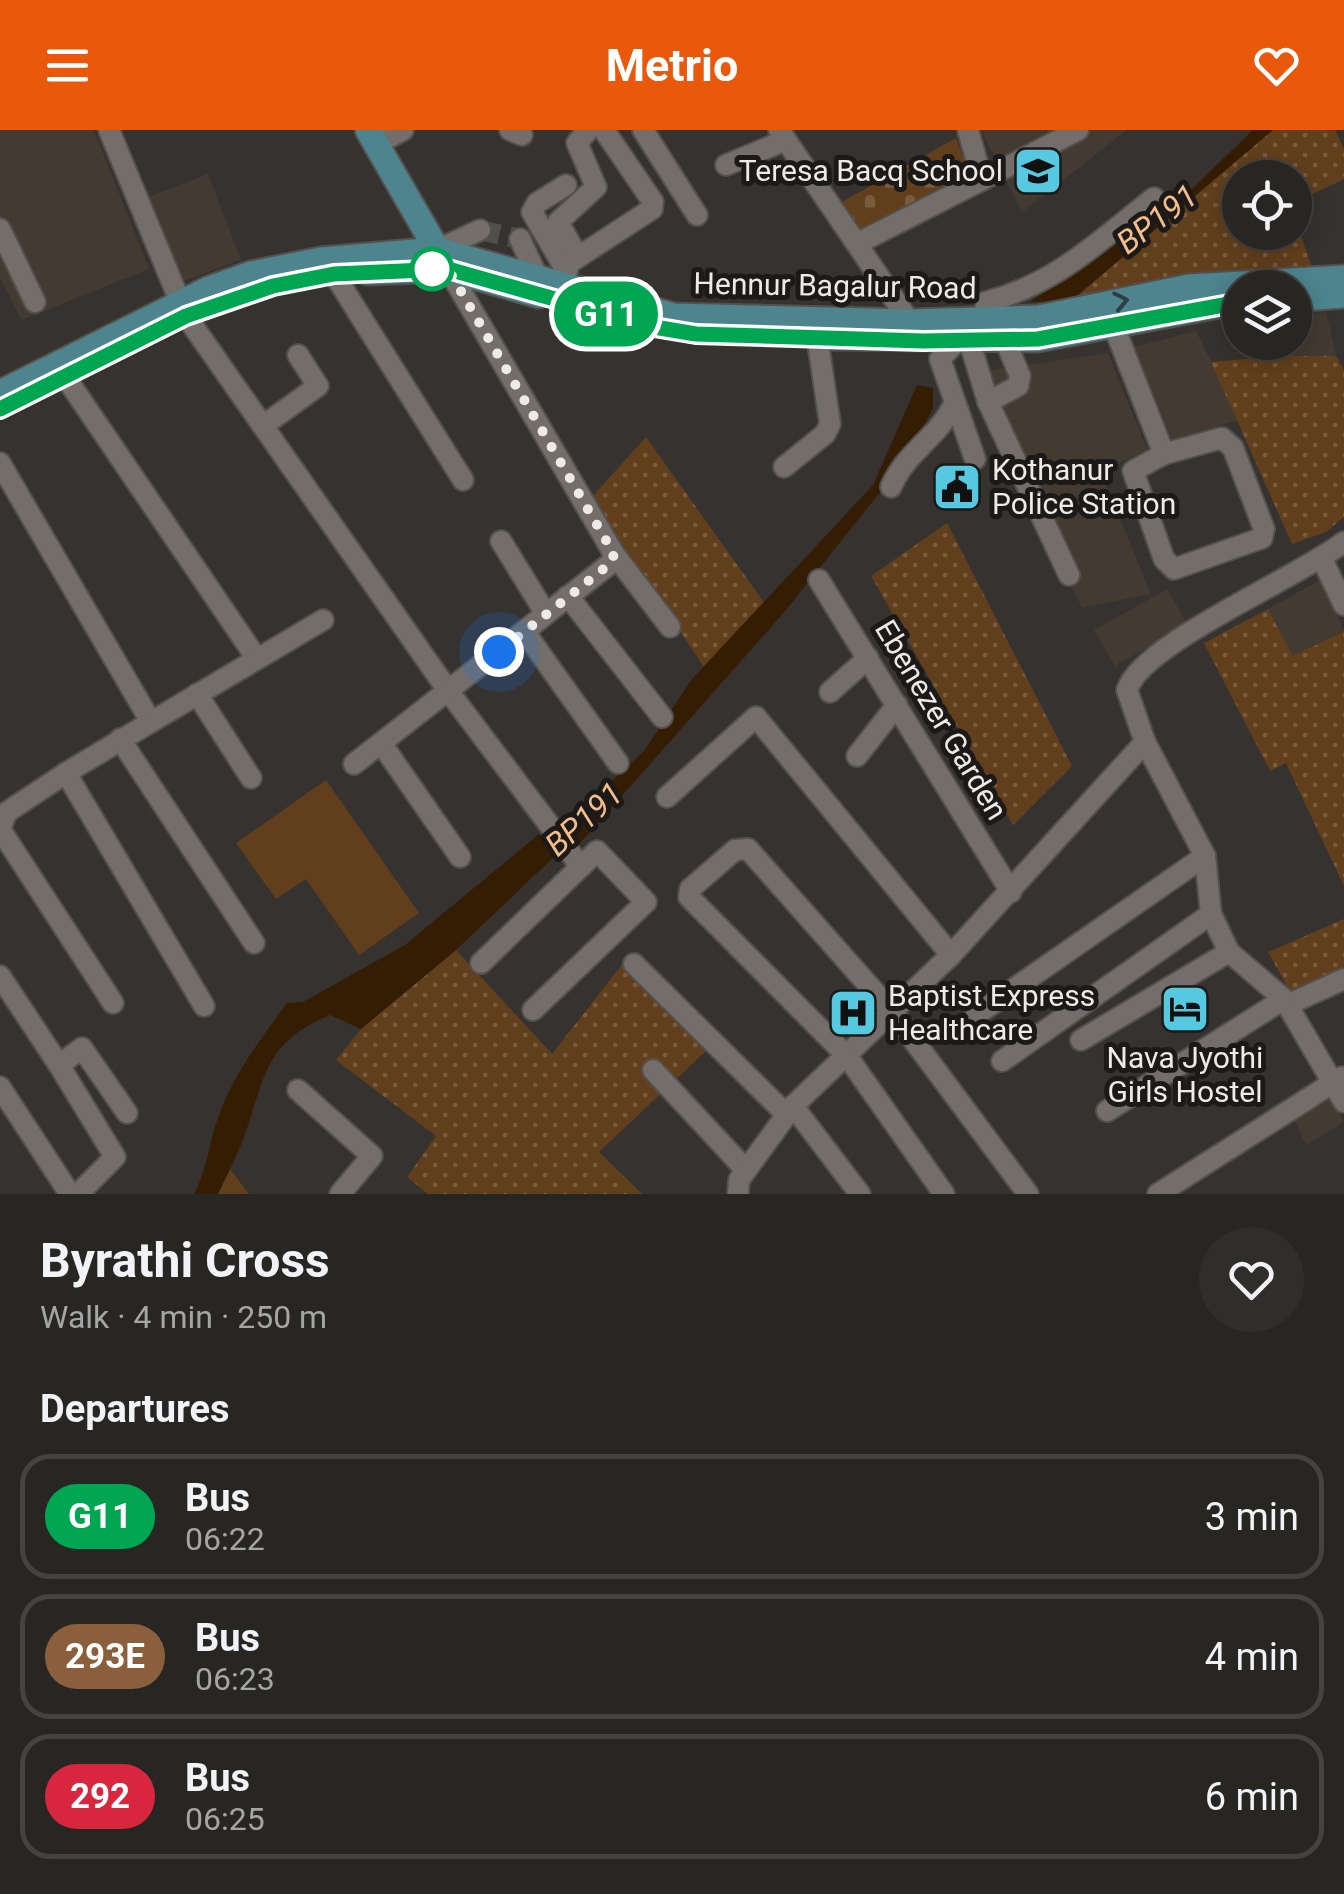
<!DOCTYPE html>
<html lang="en">
<head>
<meta charset="utf-8">
<style>
  :root { --surface:#282623; --page:#302e2b; --text:#f1f3f6; --muted:#a5a5a6; --line:#444341; --accent:#ea580c }
  body { margin:0; font-family:Roboto,sans-serif; background:var(--page); color:var(--text); height:100vh; display:flex; flex-direction:column; font-size:38px; white-space:nowrap }
  * { box-sizing:border-box; margin:0 }
  p { font-size:32px; color:var(--muted) }
  .icon { flex:none; width:55px; height:55px; fill:none; stroke:currentColor; stroke-width:2; stroke-linecap:round; stroke-linejoin:round }
  .map { position:relative; height:1064px; overflow:hidden }
  .details { display:flex; flex-direction:column; background:var(--surface); flex:1 }
  .details>* { flex:none }
  .badge { padding:0 20px; border-radius:32px; font-size:35px; line-height:65px }
  .fabs { position:absolute; left:1222px; top:30px; display:grid; gap:20px }
  .fabs a { display:grid; place-items:center; width:90px; height:90px; border-radius:50%; background:var(--surface); box-shadow:0 5px 25px #0003,0 0 0 2px var(--line); font-size:50px }
  .you { position:absolute; width:50px; height:50px; margin:-25px; border:8px solid #fff; border-radius:50%; background:#1a73e8; box-shadow:0 0 0 15px #1a73e833 }
  .map>.badge { position:absolute; translate:-50% -50%; box-shadow:0 0 0 5px #fff }
  h2 { padding:0 40px; font-size:38px; line-height:90px }
  .round { display:grid; place-items:center; flex:none; width:105px; height:105px; border-radius:52px; background:var(--page) }
  .headline { display:flex; align-items:center; justify-content:space-between; height:170px; padding:0 40px }
  h1 { font-size:48px; font-weight:700; line-height:75px }
  ul { padding:0; list-style:none }
  li { display:flex; align-items:center; gap:30px; height:125px; margin:0 20px 15px; padding:0 20px; border:5px solid var(--line); border-radius:30px }
  li div { flex:1 }
  li b { display:block; font-size:38px }
  li em { font-style:normal }
  li .badge { min-width:110px; font-weight:700; text-align:center }
  header { display:flex; justify-content:space-between; align-items:center; height:130px; padding:0 40px; background:var(--accent); color:#fff; font-size:45px; font-weight:700 }
  .map>svg:first-child { display:block }
  .built { fill:#433a32 }
  .grass { fill:url(#grass-dots) }
  .cemetery { fill:url(#cemetery-stones) }
  .pitch { fill:#623f1c }
  .water { fill:#351d04 }
  .lines { fill:none; stroke-linecap:round; stroke-linejoin:round }
  .minor-tunnel { stroke:#514e4b; stroke-width:20; stroke-dasharray:20 10; stroke-linecap:butt }
  .minor-casing { stroke:#54504d; stroke-width:24 }
  .major-casing { stroke:#54504d; stroke-width:29 }
  .minor { stroke:#736e6a; stroke-width:20 }
  .major { stroke:#4d848e; stroke-width:25 }
  .oneway { stroke:#2d3f42 }
  .line-casing { stroke:#fff; stroke-width:22 }
  .line { stroke:#00a651; stroke-width:15 }
  .walk { stroke:#edeae8; stroke-width:10; stroke-dasharray:0 18 }
  .stop-dot { fill:#fff; stroke:#00a651; stroke-width:5 }
  .labels { text-anchor:middle; stroke-width:10; stroke-linejoin:round; paint-order:stroke }
  .poi-label { font-size:30px; fill:#edeae8; stroke:#1c1a19; text-anchor:start }
  .street-label { font-size:30px; fill:#edeae8; stroke:#1c1a19 }
  .water-label { font-size:32px; font-style:italic; fill:#f5bd89; stroke:#1c1a19 }
</style>
</head>
<body>
<header><svg class="icon" aria-label="menu" viewBox="0 0 24 24"><path d="M4 6h16M4 12h16M4 18h16"/></svg>Metrio<svg class="icon" aria-label="heart" viewBox="0 0 24 24"><path d="M12 20l-8-8c-3-5 5-10 8-4 3-6 11-1 8 4z"/></svg></header>
<div class="map">
<svg width="1344" height="1064" viewBox="0 0 1344 1064">
  <defs>
    <pattern id="grass-dots" width="8" height="8" patternUnits="userSpaceOnUse" patternTransform="scale(2.5)"><rect width="8" height="8" fill="#623f1c"/><path d="M2 2h.1M6 6h.1" fill="none" stroke="#795b3d" stroke-width="1.8" stroke-linecap="round"/></pattern>
    <pattern id="cemetery-stones" width="16" height="16" patternUnits="userSpaceOnUse" patternTransform="scale(2.5)"><rect width="16" height="16" fill="#623f1c"/><path d="M2 7V4a2 2 0 0 1 4 0v3zM10 15v-3a2 2 0 0 1 4 0v3z" fill="#795b3d"/></pattern>
  </defs>
  <rect width="100%" height="100%" fill="#36322f"/>
  <g class="built">
    <polygon points="0,0 94,0 149,139 21,190 0,148"/>
    <polygon points="981,0 1127,0 1022,82"/>
    <polygon points="208,44 241,130 178,153 146,68"/>
    <polygon points="1326,182 1336,226 1280,226 1277,213 1295,212 1295,184"/>
    <polygon points="1196,201 1240,289 1173,311 1134,217"/>
    <polygon points="1108,223 1147,319 1101,343 1151,464 1082,478 971,243"/>
    <polygon points="1320,450 1344,500 1293,527 1268,479"/>
    <polygon points="1167,459 1188,495 1115,536 1094,500"/>
    <polygon points="1328,964 1344,992 1306,1015 1292,986"/>
  </g>
  <g class="grass">
    <polygon points="1273,0 1335,0 1344,19 1344,49 1295,72 1295,48 1240,48 1240,102 1295,102 1295,88 1312,138 1072,170"/>
    <polygon points="1280,226 1336,226 1344,240 1344,387 1326,402 1292,414 1211,232"/>
    <polygon points="646,307 765,474 704,537 591,368"/>
    <polygon points="947,393 1072,636 1013,695 871,446"/>
    <polygon points="1268,479 1293,526 1344,501 1344,756 1286,633 1270,641 1204,513"/>
    <polygon points="1344,789 1344,841 1291,863 1268,822"/>
    <polygon points="456,820 552,924 624,832 707,920 599,1022 642,1064 428,1064 407,1047 436,1006 336,930 361,899"/>
  </g>
  <polygon class="cemetery" points="956,8 972,50 860,104 842,72"/>
  <g class="pitch">
    <polygon points="326,650 419,783 359,825 306,749 276,769 236,713"/>
    <polygon points="230,1039 249,1064 218,1064"/>
  </g>
  <g class="water">
    <polygon points="1253,0 1273,0 1072,170 1030,172 1193,58"/>
    <polygon points="917,255 933,258 933,278 905,331 786,480 575,719 560,699 644,621 692,549 873,355"/>
    <path d="M539,704l19,19 -102,97 -95,79 -31,-14c-66,27 -65,63 -86,122 -7,19 -17,38 -26,57h-24c12,-23 14,-43 21,-67 14,-47 44,-86 72,-124l16,-1 102,-57z"/>
  </g>
  <g class="lines">
    <polyline class="minor-tunnel" points="480,100 520,109"/>
    <g class="minor-casing">
      <g id="minor">
        <polyline points="109,0 186,186 449,562 581,737"/>
        <polyline points="510,0 522,5"/>
        <polyline points="643,0 697,85"/>
        <polyline points="779,0 916,201"/>
        <polyline points="374,15 403,0"/>
        <polyline points="726,35 786,10"/>
        <polyline points="982,50 1078,0"/>
        <polyline points="0,99 35,172"/>
        <polyline points="520,109 537,146"/>
        <polyline points="858,113 982,50 968,0"/>
        <polyline points="437,120 480,100"/>
        <polyline points="578,127 558,92 596,57 577,13 588,0"/>
        <polyline points="448,139 614,424 611,433 546,484"/>
        <polyline points="565,139 532,82 537,73 566,55"/>
        <polyline points="334,144 463,350"/>
        <polyline points="560,171 569,133 652,79 653,72 604,0"/>
        <path d="M984,190l2,-18c70,-18 113,-61 168,-104"/>
        <polyline points="1113,194 1164,324"/>
        <polyline points="958,210 940,229 975,329"/>
        <polyline points="969,210 988,272 1069,445"/>
        <polyline points="66,248 257,529"/>
        <polyline points="988,272 1018,256 1020,246 1005,210"/>
        <polyline points="264,295 318,256 298,225"/>
        <polygon points="1222,308 1233,318 1264,399 1262,408 1174,439 1164,429 1133,341 1164,324"/>
        <polyline points="0,333 151,592 66,643 204,876"/>
        <polyline points="784,337 825,304 830,294 817,206"/>
        <path d="M891,357c14,-34 47,-50 62,-81"/>
        <polyline points="614,424 670,497"/>
        <polyline points="1322,429 1344,475"/>
        <polyline points="819,450 1011,762"/>
        <polyline points="568,466 662,587"/>
        <polyline points="524,501 618,633"/>
        <polyline points="830,562 868,528"/>
        <polyline points="197,564 251,648"/>
        <polyline points="151,592 323,490"/>
        <polyline points="120,609 254,813"/>
        <polyline points="1145,612 1205,726 1211,784 1229,822 1284,869 1344,972"/>
        <polyline points="381,613 460,727"/>
        <polyline points="857,626 897,575"/>
        <polyline points="354,634 546,484 501,411"/>
        <polyline points="66,643 7,682 0,699 113,873"/>
        <polyline points="667,667 756,587 951,825"/>
        <polyline points="481,833 597,721 646,772 533,880"/>
        <polyline points="634,834 786,984"/>
        <polyline points="0,846 59,935 82,918 127,983"/>
        <polyline points="1287,875 1344,849"/>
        <polyline points="976,885 1205,726"/>
        <polyline points="1081,910 1229,822"/>
        <polyline points="1002,931 1211,784"/>
        <polyline points="59,935 115,1027 78,1064"/>
        <polyline points="653,940 746,1040"/>
        <polyline points="0,957 70,1064"/>
        <polyline points="298,960 372,1026 340,1064"/>
        <polyline points="793,976 860,1064"/>
        <polyline points="1107,981 1284,869"/>
        <path d="M738,1064l1,-14 54,-74 158,-151 194,-213 -18,-52c15,-47 171,-112 217,-148"/>
        <polyline points="944,1064 847,926 689,767 690,759 735,720 748,719 894,884 1028,1064"/>
        <polyline points="1158,1064 1342,947"/>
      </g>
    </g>
    <g class="major-casing">
      <g id="major">
        <polyline points="368,0 443,130"/>
        <polyline points="368,142 448,139 539,165"/>
        <polyline points="1295,169 1344,165"/>
        <polyline points="829,207 1038,209 1240,171"/>
        <polyline points="0,263 209,159 251,144 321,130 437,120 674,186 911,192 1039,188 1189,157 1344,148"/>
      </g>
    </g>
    <use href="#minor" class="minor"/>
    <use href="#major" class="major"/>
  </g>
  <defs><path id="oneway-chevron" d="M-2-3.5L2.5 0L-2 3.5" fill="none" stroke-width="1.6" stroke-linecap="round" stroke-linejoin="round" transform="scale(2.5)"/></defs>
  <use class="oneway" href="#oneway-chevron" transform="translate(1121 171) rotate(-12)"/>
  <g class="lines">
    <g class="line-casing">
      <polyline id="line" points="0,279 186,186 273,156 334,144 448,139 654,197 696,204 923,211 1038,209 1240,172"/>
    </g>
    <use href="#line" class="line"/>
    <polyline class="walk" points="432,139 426,140 448,139 614,424 611,433 499,522"/>
  </g>
  <defs>
    <g id="school-square" transform="scale(2.5)"><rect x="-9" y="-9" width="18" height="18" rx="4" fill="#56c9e1" stroke="#1c1a19"/><path d="M0-5L7-2L0 1L-7-2ZM-4 1L0 2.5L4 1V4Q0 6-4 4Z" fill="#111"/></g>
    <g id="civic-square" transform="scale(2.5)"><rect x="-9" y="-9" width="18" height="18" rx="4" fill="#56c9e1" stroke="#1c1a19"/><path d="M-.6-6.5H3V-4.5H.6V-3L4-1V1h2V6H-6V1h2V-1L-.6-3ZM-1.2 2.5V6h2.4V2.5Z" fill="#111"/></g>
    <g id="hotel-square" transform="scale(2.5)"><rect x="-9" y="-9" width="18" height="18" rx="4" fill="#56c9e1" stroke="#1c1a19"/><path d="M-6-4.5h1.5V1H6V5H4.5V3h-9V5H-6ZM-4 0a1.8 1.8 0 1 1 3.6 0ZM.5 0V-2.5h3Q6-2.5 6 0Z" fill="#111"/></g>
    <g id="hospital-square" transform="scale(2.5)"><rect x="-9" y="-9" width="18" height="18" rx="4" fill="#56c9e1" stroke="#1c1a19"/><path d="M-5-5h3v3.5h4V-5h3V5h-3V1.5h-4V5h-3Z" fill="#111"/></g>
  </defs>
  <g fill-rule="evenodd">
    <use href="#school-square" x="1038" y="41"/>
    <use href="#civic-square" x="957" y="357"/>
    <use href="#hotel-square" x="1185" y="879"/>
    <use href="#hospital-square" x="853" y="883"/>
  </g>
  <circle class="stop-dot" cx="432" cy="139" r="20"/>
  <g class="labels">
    <g class="poi-label">
      <text x="1003" y="51" text-anchor="end">Teresa Bacq School</text>
      <text x="992" y="350">Kothanur<tspan x="992" dy="34">Police Station</tspan></text>
      <text x="888" y="876">Baptist Express<tspan x="888" dy="34">Healthcare</tspan></text>
      <text x="1185" y="938" text-anchor="middle">Nava Jyothi<tspan x="1185" dy="34">Girls Hostel</tspan></text>
    </g>
    <g class="street-label">
      <text transform="translate(835 156) rotate(1)" y="10">Hennur Bagalur Road</text>
      <text transform="translate(941 590) rotate(59)" y="10">Ebenezer Garden</text>
    </g>
    <g class="water-label">
      <text transform="translate(1157 89) rotate(-37)" y="11">BP191</text>
      <text transform="translate(584 689) rotate(-42)" y="11">BP191</text>
    </g>
  </g>
</svg>
<div class="fabs">
<a><svg class="icon" aria-label="locate" viewBox="0 0 24 24"><circle cx="12" cy="12" r="6"/><path d="M12 2v4M12 18v4M2 12h4M18 12h4"/></svg></a>
<a><svg class="icon" aria-label="layers" viewBox="0 0 24 24"><path d="M12 4l9 5-9 5-9-5zM3 14l9 5 9-5"/></svg></a>
</div>
<div class="you" style="left:499px;top:522px"></div>
<b class="badge" style="left:606px;top:184px;background:#00a651;color:#fff">G11</b>
</div>
<section class="details">
<div class="headline"><div><h1>Byrathi Cross</h1><p>Walk · 4 min · 250 m</p></div><a class="round"><svg class="icon" aria-label="heart" viewBox="0 0 24 24"><path d="M12 20l-8-8c-3-5 5-10 8-4 3-6 11-1 8 4z"/></svg></a></div>
<h2>Departures</h2>
<ul>
<li><span class="badge" style="background:#00a651;color:#fff">G11</span><div><b>Bus</b><p>06:22</p></div><em>3 min</em></li>
<li><span class="badge" style="background:#8b5e3c;color:#fff">293E</span><div><b>Bus</b><p>06:23</p></div><em>4 min</em></li>
<li><span class="badge" style="background:#d7263d;color:#fff">292</span><div><b>Bus</b><p>06:25</p></div><em>6 min</em></li>
</ul>
</section>
</body>
</html>
